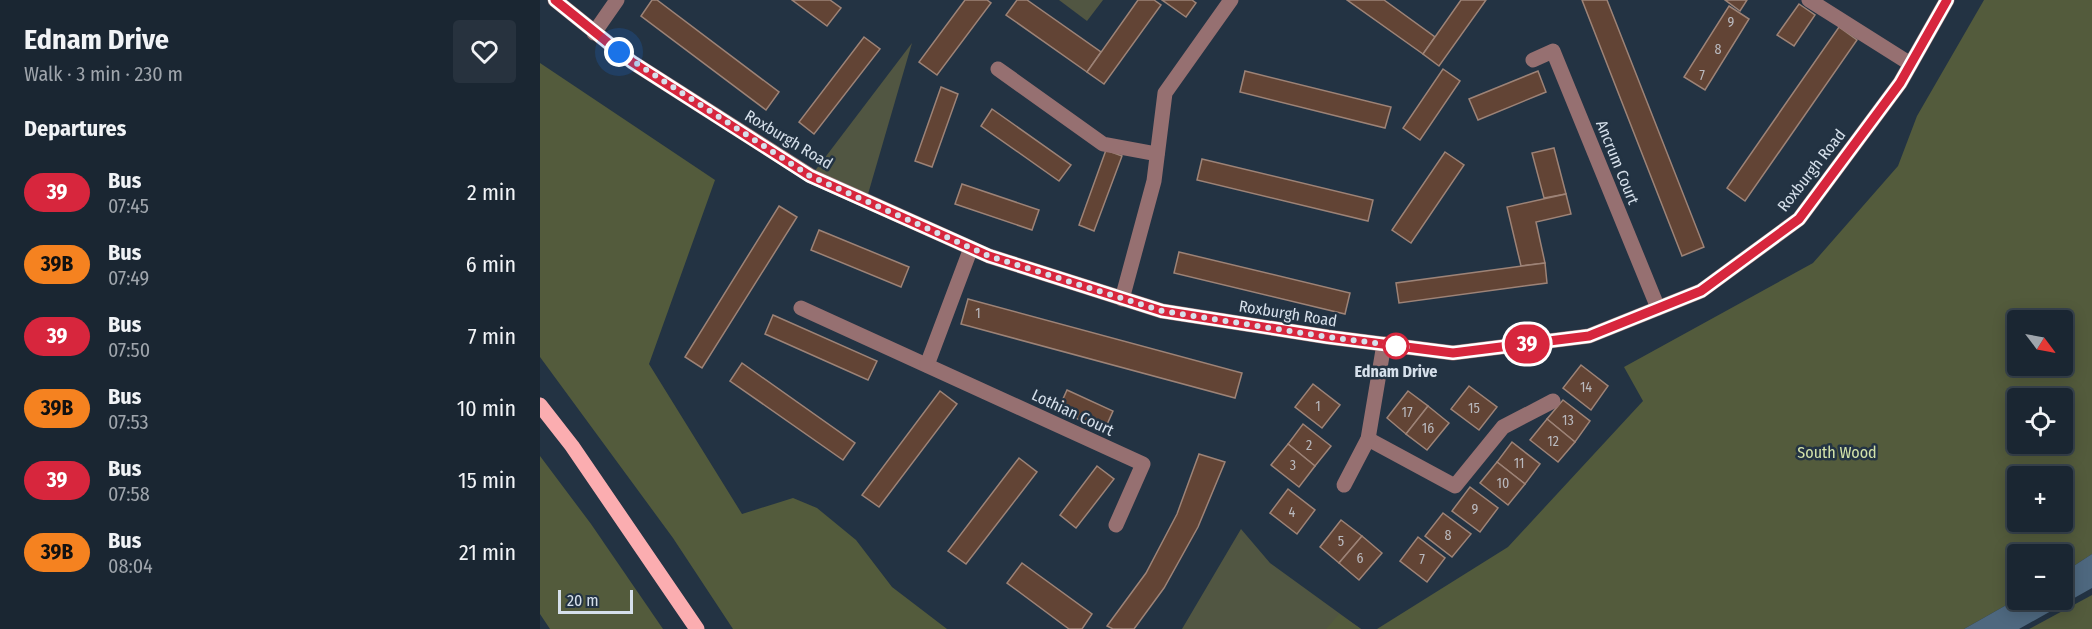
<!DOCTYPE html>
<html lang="en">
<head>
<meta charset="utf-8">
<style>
  :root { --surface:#1a2632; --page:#27323e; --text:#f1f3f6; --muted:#9fa5ac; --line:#38434d }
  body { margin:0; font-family:"Fira Sans Condensed",sans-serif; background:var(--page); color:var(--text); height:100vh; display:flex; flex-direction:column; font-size:22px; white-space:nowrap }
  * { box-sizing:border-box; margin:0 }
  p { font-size:20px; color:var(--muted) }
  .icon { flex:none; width:33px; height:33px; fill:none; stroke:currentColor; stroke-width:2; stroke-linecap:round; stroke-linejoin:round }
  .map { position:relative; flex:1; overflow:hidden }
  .side { display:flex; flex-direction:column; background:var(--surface); width:540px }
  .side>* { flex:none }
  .badge { padding:0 12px; border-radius:20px; font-size:21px; line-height:39px }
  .needle { width:39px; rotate:122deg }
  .fabs { position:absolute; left:1467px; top:310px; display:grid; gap:12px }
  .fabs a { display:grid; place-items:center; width:66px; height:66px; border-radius:6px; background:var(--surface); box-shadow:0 3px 15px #0003,0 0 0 2px var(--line); font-size:30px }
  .scale { position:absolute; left:18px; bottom:15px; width:75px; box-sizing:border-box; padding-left:6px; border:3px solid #d6e0eb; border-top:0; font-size:16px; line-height:21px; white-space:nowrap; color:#d6e0eb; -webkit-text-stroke:4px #233343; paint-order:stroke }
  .you { position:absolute; width:30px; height:30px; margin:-15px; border:4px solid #fff; border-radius:50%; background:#1a73e8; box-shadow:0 0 0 9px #1a73e833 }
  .map>.badge { position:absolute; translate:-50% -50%; box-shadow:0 0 0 3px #fff }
  h2 { padding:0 24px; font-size:22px; line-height:54px }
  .round { display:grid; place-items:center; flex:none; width:63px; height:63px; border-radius:6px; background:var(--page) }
  .head { display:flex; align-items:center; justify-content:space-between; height:102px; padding:0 24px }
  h1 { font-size:28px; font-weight:700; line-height:45px }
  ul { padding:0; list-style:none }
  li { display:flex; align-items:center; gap:18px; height:72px; padding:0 24px }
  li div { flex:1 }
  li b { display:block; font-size:22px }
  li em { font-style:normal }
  li .badge { min-width:66px; font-weight:700; text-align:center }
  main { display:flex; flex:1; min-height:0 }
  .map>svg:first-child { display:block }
  .green { fill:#515642 }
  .forest { fill:#535b3c; fill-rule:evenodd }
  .water { fill:#4e687f }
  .building { fill:#624435; stroke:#9d8377; stroke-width:1.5 }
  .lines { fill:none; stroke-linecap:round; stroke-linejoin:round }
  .minor { stroke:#967071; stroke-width:15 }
  .major { stroke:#fbadb0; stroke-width:15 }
  .line-casing { stroke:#fff; stroke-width:14 }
  .line { stroke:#d7263d; stroke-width:9 }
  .walk { stroke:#d6e0eb; stroke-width:6; stroke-dasharray:0 10.8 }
  .stop-dot { fill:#fff; stroke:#d7263d; stroke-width:3 }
  .labels { text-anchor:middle; stroke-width:5; stroke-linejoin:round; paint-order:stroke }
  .number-label { font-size:14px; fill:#b9b9be }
  .street-label { font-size:16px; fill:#d6e0eb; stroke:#233343 }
  .stop-label { font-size:16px; font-weight:bold; fill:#d6e0eb; stroke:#233343 }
  .park-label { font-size:16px; fill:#d3e2a9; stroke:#233343 }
</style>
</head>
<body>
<main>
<section class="side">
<div class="head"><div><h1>Ednam Drive</h1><p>Walk · 3 min · 230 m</p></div><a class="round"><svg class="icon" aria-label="heart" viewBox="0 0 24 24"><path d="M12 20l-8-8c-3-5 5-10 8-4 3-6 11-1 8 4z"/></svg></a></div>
<h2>Departures</h2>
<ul>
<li><span class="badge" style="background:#d7263d;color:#fff">39</span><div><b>Bus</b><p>07:45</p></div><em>2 min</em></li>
<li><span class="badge" style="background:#f58220;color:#111">39B</span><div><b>Bus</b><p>07:49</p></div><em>6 min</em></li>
<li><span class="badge" style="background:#d7263d;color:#fff">39</span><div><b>Bus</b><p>07:50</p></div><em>7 min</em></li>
<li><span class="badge" style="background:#f58220;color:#111">39B</span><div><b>Bus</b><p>07:53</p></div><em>10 min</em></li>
<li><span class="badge" style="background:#d7263d;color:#fff">39</span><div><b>Bus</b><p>07:58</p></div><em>15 min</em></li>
<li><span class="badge" style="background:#f58220;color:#111">39B</span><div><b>Bus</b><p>08:04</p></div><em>21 min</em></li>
</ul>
</section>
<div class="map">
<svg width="1552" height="629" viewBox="0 0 1552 629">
  <rect width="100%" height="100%" fill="#233343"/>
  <g class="green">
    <polygon points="519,0 563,0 547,21"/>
    <polygon points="372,43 326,201 271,176"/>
    <polygon points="701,529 730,563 821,629 642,629"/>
  </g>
  <g class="forest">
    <path d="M1444,0h108v554l-29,19 -1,-18h-44l-1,44 -53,30h-587l131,-82 135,-146 -19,-34 189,-104 85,-97 19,-50zM1478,321h44v45h-44zM1478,399h44v45h-44zM1478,477h44v45h-44z"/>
    <polygon points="0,63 175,180 109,364 202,514 253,498 277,508 316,540 352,587 407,629 193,629 133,538 0,357"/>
    <polygon points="0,456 51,524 123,629 10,629 0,614"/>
    <polygon points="1552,595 1552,629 1489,629 1491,628"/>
    <polygon points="799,614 821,629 786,629"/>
  </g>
  <polygon class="water" points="1552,554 1552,588 1479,629 1424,629 1477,599 1522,600 1523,573"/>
  <g class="building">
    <polygon points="112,0 117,0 239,92 226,110 101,16"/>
    <polygon points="252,0 290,0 301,8 287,26"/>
    <polygon points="425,0 447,0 451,3 397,75 379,62"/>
    <polygon points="477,0 487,0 561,52 547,72 466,15"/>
    <polygon points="598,0 614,0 621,5 564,84 547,72"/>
    <polygon points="622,0 652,0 656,3 646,17"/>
    <polygon points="807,0 844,0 895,37 883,54"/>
    <polygon points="921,0 946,0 899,66 883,54"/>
    <polygon points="1042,0 1067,0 1164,247 1142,256"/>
    <polygon points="1185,0 1207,0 1200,11"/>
    <polygon points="1259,4 1275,15 1254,46 1237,35"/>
    <polygon points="1189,6 1209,19 1165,90 1144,77"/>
    <polygon points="1299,27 1317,40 1205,201 1187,188"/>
    <polygon points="324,37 340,49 274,134 259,122"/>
    <polygon points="903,69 920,81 880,140 863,128"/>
    <polygon points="705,71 851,107 845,128 700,92"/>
    <polygon points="998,71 1006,92 938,120 929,99"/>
    <polygon points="401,87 418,94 392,167 375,161"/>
    <polygon points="452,109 531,165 519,181 441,126"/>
    <polygon points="1014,148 1026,194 1004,198 992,153"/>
    <polygon points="566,150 582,156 554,231 539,225"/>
    <polygon points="905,152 924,165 871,243 852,230"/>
    <polygon points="662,159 833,200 828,221 657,180"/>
    <polygon points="422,184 499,210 492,230 415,204"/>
    <polygon points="1026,194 1031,214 996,222 1005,263 981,266 967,207"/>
    <polygon points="239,206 257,217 162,368 145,357"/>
    <polygon points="279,230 369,267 361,287 271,250"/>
    <polygon points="639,252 810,293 805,314 634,273"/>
    <polygon points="1005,263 1007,283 859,303 856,283"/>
    <polygon points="428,299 702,373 695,398 421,324"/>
    <polygon points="233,315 337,361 328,380 225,334"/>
    <polygon points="202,363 315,443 303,460 190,381"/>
    <polygon points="1041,365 1068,386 1051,410 1023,388"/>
    <polygon points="773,384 800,405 782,428 755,407"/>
    <polygon points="929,386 957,407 939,430 911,409"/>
    <polygon points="527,390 573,411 564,431 518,410"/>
    <polygon points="400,391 417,404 339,507 322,495"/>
    <polygon points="868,391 888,406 866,434 847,418"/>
    <polygon points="1023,400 1050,421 1035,442 1007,419"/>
    <polygon points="888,406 909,423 887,450 866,434"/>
    <polygon points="1007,419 1035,442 1018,462 990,440"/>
    <polygon points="763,424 791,446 775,466 748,444"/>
    <polygon points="972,442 1000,464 985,484 957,462"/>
    <polygon points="748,444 775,466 759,487 731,465"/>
    <polygon points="659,454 685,462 658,527 624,588 594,629 573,629 567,626 606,573 637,514"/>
    <polygon points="479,458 497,472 426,564 408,551"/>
    <polygon points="957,462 985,484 968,505 940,483"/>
    <polygon points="557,466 574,479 536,528 520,515"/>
    <polygon points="930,487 958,508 940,532 912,511"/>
    <polygon points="748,489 775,510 757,534 730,513"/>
    <polygon points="903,513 931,534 912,557 885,536"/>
    <polygon points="801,520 822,536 799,563 780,547"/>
    <polygon points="822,536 842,553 819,580 799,563"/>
    <polygon points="878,537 905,558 887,582 860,561"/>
    <polygon points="482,563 552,614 542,629 529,629 467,583"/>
  </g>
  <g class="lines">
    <g class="minor">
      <polyline points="15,0 92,62 271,176 449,256 622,311 788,337 913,353 1049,336 1161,291 1259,219 1360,83 1407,0"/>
      <polyline points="1269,0 1369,63"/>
      <polyline points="54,33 77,0"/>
      <polyline points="993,60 1013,51 1118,308"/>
      <polyline points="458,69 563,144 617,154"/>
      <polyline points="582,299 614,181 625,93 691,0"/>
      <polyline points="261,308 603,464 576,525"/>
      <polyline points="387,365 431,248"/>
      <polyline points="828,439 915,486 963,427 1013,401"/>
      <polyline points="804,485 828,439 844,344"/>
    </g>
    <polyline class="major" points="0,405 32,446 157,629"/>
  </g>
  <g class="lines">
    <g class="line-casing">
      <polyline id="line" points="15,0 92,62 270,176 449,256 622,311 788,337 913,353 1049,336 1161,291 1259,219 1360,83 1407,0"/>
    </g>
    <use href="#line" class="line"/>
    <polyline class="walk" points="79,52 270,176 449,256 622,311 788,337 867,347 856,346"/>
  </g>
  <circle class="stop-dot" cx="856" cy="346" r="12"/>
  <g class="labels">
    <g class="number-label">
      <text x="1191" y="27">9</text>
      <text x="1178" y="54">8</text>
      <text x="1162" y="80">7</text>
      <text x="438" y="318">1</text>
      <text x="1046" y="392">14</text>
      <text x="778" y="411">1</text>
      <text x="934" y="413">15</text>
      <text x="867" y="417">17</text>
      <text x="1028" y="425">13</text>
      <text x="888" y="433">16</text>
      <text x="1013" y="446">12</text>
      <text x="769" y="450">2</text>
      <text x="979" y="468">11</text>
      <text x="753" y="470">3</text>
      <text x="963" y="488">10</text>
      <text x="935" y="514">9</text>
      <text x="752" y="517">4</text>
      <text x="908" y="540">8</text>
      <text x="801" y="546">5</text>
      <text x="820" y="563">6</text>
      <text x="882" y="564">7</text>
    </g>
    <g class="street-label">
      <text transform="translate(249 139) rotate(31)" y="6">Roxburgh Road</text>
      <text transform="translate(1078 162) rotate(68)" y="6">Ancrum Court</text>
      <text transform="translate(1271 170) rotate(-52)" y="6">Roxburgh Road</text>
      <text transform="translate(748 313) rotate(9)" y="6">Roxburgh Road</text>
      <text transform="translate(533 412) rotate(25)" y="6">Lothian Court</text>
    </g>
    <g class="stop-label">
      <text x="856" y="377">Ednam Drive</text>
    </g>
    <g class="park-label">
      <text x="1297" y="458">South Wood</text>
    </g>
  </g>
</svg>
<div class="fabs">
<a><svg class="needle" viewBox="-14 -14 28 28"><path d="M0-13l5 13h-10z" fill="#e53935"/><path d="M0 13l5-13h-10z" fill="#9fa5ac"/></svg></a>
<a><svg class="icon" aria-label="locate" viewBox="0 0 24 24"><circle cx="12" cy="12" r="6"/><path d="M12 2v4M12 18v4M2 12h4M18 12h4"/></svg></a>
<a>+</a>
<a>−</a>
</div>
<div class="scale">20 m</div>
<div class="you" style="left:79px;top:52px"></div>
<b class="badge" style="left:987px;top:344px;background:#d7263d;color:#fff">39</b>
</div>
</main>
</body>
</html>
